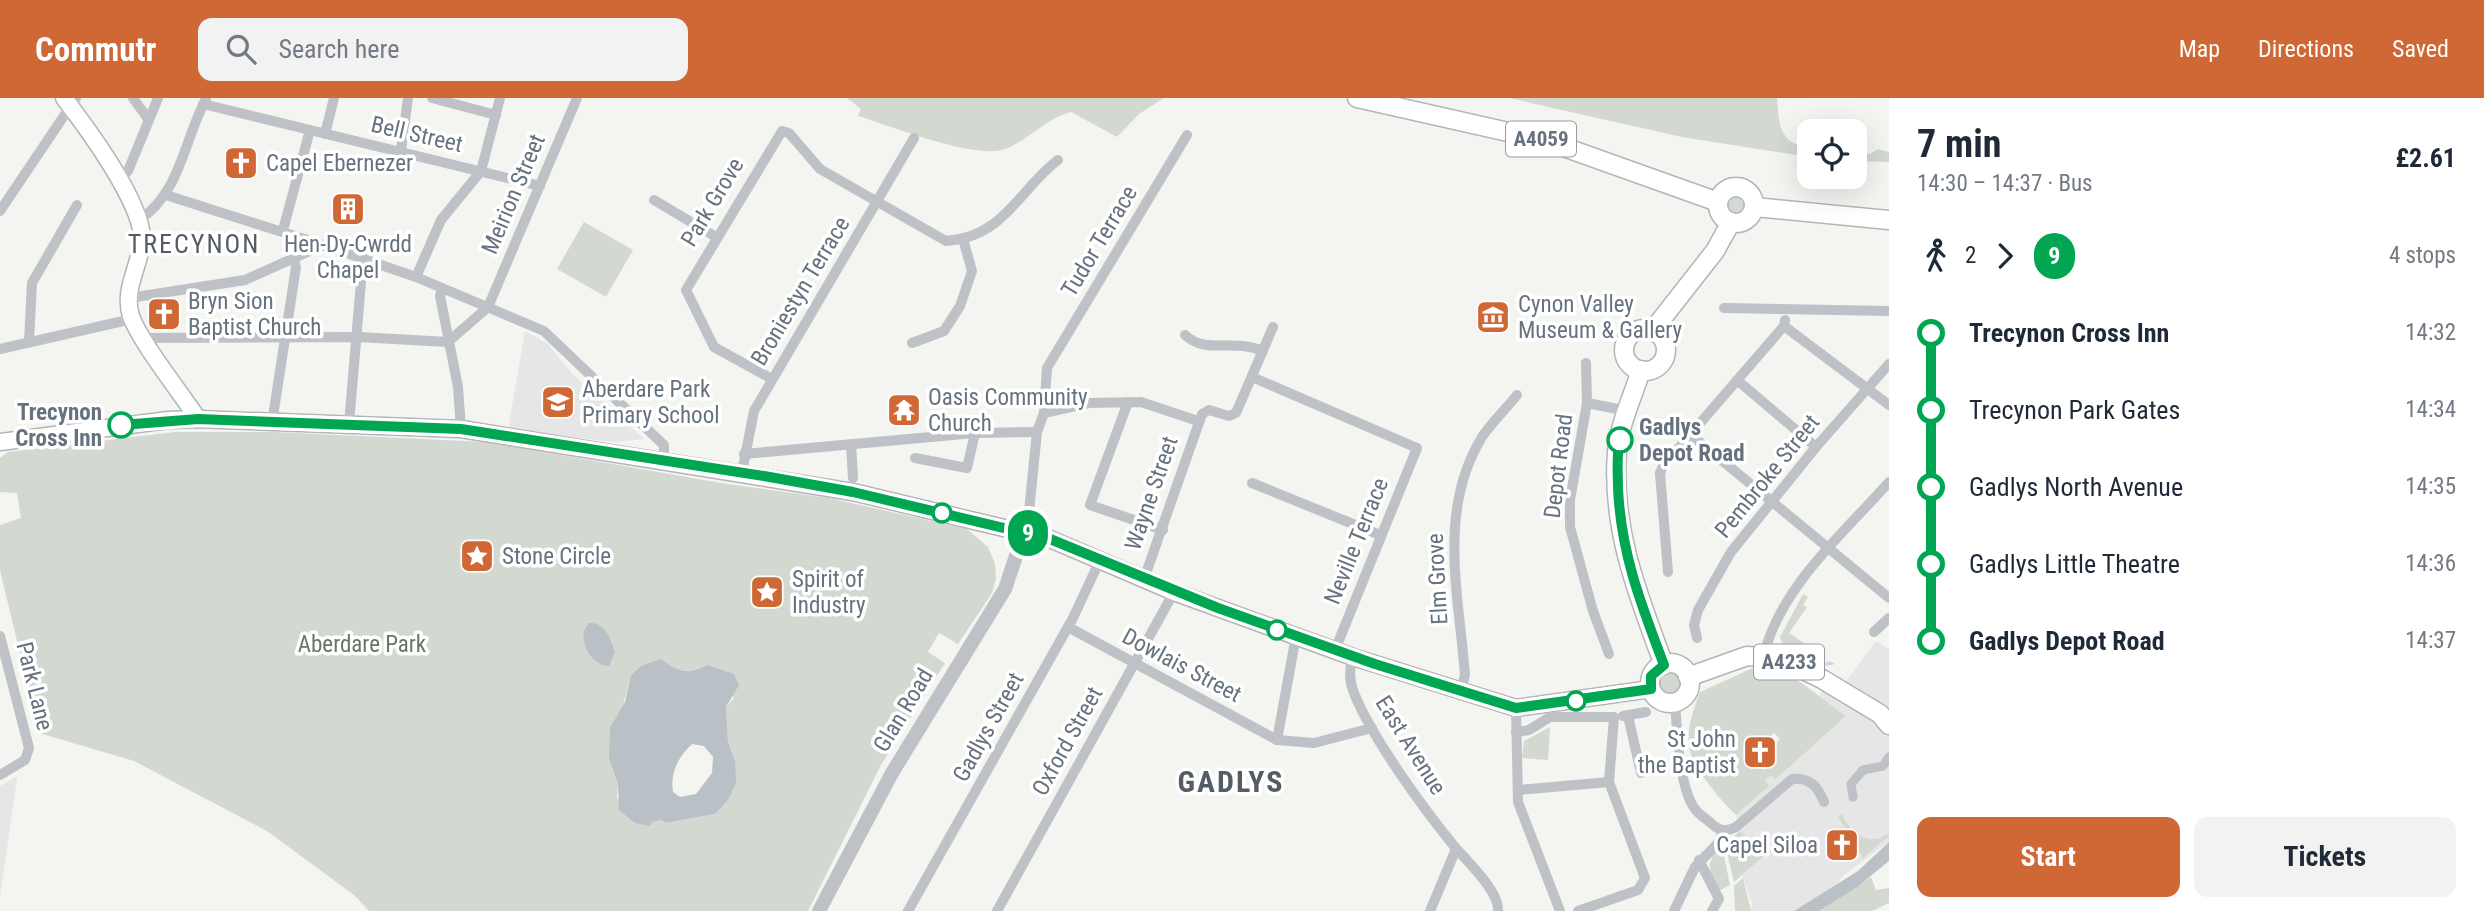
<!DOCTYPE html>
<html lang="en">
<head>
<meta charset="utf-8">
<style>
  :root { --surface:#fff; --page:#f2f2f3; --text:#1f2937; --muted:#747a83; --accent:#d06836 }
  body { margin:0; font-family:"Roboto Condensed",sans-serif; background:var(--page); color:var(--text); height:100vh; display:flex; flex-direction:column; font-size:26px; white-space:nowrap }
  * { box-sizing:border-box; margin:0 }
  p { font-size:23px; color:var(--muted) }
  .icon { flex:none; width:38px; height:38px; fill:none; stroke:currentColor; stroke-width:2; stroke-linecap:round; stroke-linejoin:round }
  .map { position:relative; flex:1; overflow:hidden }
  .drawer { display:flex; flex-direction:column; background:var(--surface); width:595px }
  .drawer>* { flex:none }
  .badge { padding:0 14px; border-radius:23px; font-size:24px; line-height:46px }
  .fabs { position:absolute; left:1797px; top:21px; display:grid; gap:14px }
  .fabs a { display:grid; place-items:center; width:70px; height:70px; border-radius:14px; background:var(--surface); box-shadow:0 7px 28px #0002; font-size:35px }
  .map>.badge { position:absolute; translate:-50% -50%; box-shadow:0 0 0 4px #fff }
  .legs { display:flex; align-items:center; gap:10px; height:77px; padding:0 28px; font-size:23px }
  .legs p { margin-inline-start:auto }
  .overview { display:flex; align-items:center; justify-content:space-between; height:119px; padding:0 28px }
  h1 { font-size:38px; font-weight:700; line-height:52px }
  .action { display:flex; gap:14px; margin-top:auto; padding:14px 28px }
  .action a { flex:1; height:80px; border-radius:14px; background:var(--accent); color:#fff; font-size:28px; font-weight:700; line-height:80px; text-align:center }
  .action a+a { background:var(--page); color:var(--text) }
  ul { padding:0 28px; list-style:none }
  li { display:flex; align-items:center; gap:24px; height:77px; font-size:26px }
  li i { display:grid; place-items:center; width:10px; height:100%; margin:0 9px; background:currentColor }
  li i::after { content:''; width:18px; height:18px; margin:-9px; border:5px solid; border-radius:50%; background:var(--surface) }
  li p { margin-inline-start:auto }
  li:first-child i { background:linear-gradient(#0000 50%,currentColor 0) }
  li:last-child i { background:linear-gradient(currentColor 50%,#0000 0) }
  header { display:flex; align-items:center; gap:42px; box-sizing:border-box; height:98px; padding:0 35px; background:var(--accent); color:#fff }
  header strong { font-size:33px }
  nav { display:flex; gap:38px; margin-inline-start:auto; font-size:24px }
  .search { width:490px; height:63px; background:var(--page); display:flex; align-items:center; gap:18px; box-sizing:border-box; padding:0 24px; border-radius:14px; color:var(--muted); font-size:26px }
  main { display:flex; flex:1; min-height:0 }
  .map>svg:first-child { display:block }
  .built { fill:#e5e6e5 }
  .green { fill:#d3d9d1; fill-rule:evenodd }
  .water { fill:#b9c1c7; fill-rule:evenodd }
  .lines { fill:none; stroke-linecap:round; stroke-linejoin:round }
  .secondary-casing { stroke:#b1b5b9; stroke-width:19 }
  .primary-casing { stroke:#b2b5b9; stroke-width:21 }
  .pedestrian { stroke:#bec1c5; stroke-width:9 }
  .minor { stroke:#bec1c5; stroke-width:10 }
  .tertiary { stroke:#bec1c5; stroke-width:14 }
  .secondary { stroke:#fff; stroke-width:16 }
  .primary { stroke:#fff; stroke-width:18 }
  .line-1-casing { stroke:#fff; stroke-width:16 }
  .line-1 { stroke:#00a651; stroke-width:10 }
  .stop-1-dot { fill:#fff; stroke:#00a651; stroke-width:3.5 }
  .labels { text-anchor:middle; stroke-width:7; stroke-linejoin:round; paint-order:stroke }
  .shield { fill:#fff; stroke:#959ca5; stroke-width:2 }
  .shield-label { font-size:21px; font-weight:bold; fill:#67727f }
  .street-label { font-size:23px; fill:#67727f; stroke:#fff }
  .poi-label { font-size:23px; fill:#67727f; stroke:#fff; text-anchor:start }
  .stop-label { font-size:23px; font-weight:bold; fill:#67727f; stroke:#fff; text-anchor:end }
  .park-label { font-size:23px; fill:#677765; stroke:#fff }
  .quarter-label { font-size:26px; letter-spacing:2px; fill:#545c65; stroke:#fff }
  .district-label { font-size:30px; font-weight:bold; letter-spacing:2px; fill:#545c65; stroke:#fff }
</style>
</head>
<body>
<header>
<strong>Commutr</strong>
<div class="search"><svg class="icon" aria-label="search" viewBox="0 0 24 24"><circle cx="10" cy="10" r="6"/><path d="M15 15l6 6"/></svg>Search here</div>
<nav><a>Map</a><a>Directions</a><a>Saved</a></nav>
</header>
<main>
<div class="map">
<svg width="1889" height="813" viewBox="0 0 1889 813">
  <rect width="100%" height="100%" fill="#f4f4f1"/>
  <g class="built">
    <polygon points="525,233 548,246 572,276 644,341 616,344 508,332"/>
    <polygon points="1876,543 1889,551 1889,744 1844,777 1832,791 1795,813 1751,813 1752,805 1742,777 1765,757 1740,733 1736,717 1769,688 1765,683 1771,678 1775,682 1845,619 1818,599 1823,591 1844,586"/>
    <polygon points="16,679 17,680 0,800 0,688"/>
  </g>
  <g class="green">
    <path d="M847,0h317l-25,16 -22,23 -46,-25c-25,6 -42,28 -66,37 -30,11 -114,-23 -147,-33l3,-7z"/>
    <path d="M1509,0h268c2,26 2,46 32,49v10l-127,-20z"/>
    <polygon points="1878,51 1889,54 1889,64 1855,63 1855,54 1870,56"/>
    <circle cx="1736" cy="106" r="9"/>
    <polygon points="584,124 633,152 606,199 557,171"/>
    <path d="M175,334h98l213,10 235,41 108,15 138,31 21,18 7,17 1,14 -4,15 -34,51 -19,-11 -11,19 17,11 -64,102 -73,146h-439l-15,-16 -87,-64 -133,-70 -95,-28 -39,-163v-45l21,-7 -4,-25 -17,-1v-34l8,-6zM708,567l26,33 -8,9 2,35 7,19 -20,53 -49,9 -4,-3 -10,2 -35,-24 1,-12 -9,-27 22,-84 10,-9c25,4 44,9 67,-1z"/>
    <polygon points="1803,496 1808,499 1803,507 1807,509 1789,535 1804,545 1797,555 1783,547 1780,539"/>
    <path d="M1804,551l20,14 6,-2 5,3c-15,4 -22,0 -35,-9z"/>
    <path d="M1755,569c37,0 62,30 91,49l-71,64 -4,-4 -6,4 4,6 -33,29c-15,-14 -43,-47 -47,-68 -3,-15 5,-41 11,-55zM1774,635l6,6 -17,19 6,7 -6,5 -6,-6 -5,5 -9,-10z"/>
    <circle cx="1670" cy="585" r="12"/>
    <polygon points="1550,629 1548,662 1522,660 1524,643"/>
    <path d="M1842,716c7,19 28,34 47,19v3l-26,22 -25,-42z"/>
    <polygon points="1740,733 1765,757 1734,784 1725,746"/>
    <path d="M1722,748l8,39 -10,5c-12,-20 -16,-27 2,-44z"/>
    <polygon points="1871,779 1876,792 1889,790 1889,805 1872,813 1819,813"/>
    <polygon points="1743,780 1751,813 1735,813 1734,788"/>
  </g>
  <g class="water">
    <path d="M589,525c17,-1 21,16 26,29l-6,14c-19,0 -34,-30 -20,-43z"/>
    <path d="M661,561c18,14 26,15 47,6l26,9 5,11 -13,22 2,35 7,19 1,22 -8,17 -13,14 -49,9 -4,-3 -10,2 -2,4 -15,-3 -16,-13 -1,-25 -9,-26 1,-31 15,-26 6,-27 10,-9zM692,646l12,2 9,11 -1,16 -16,21 -16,3 -7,-5c-3,-19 5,-35 19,-48z"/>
    <polygon points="1889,744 1889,763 1857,789 1819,813 1794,813 1858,773"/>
  </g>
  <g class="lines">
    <g class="secondary-casing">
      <g id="secondary">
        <path d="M64,0c23,30 76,102 78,139 0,27 -20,51 -11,79 9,26 50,77 67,103"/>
        <polyline points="0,344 168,322 198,321 461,331 853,394 1050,441 1174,494 1353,559 1516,610 1651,591"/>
      </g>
    </g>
    <g class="primary-casing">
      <g id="primary">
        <polyline points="1357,0 1544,42 1718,104"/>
        <circle cx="1736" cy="107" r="18"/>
        <polyline points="1755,109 1889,122"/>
        <circle cx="1645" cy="252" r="21"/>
        <polyline points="1653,232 1715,153 1731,124"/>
        <path d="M1641,272c-8,26 -22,55 -24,82 -6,77 21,143 47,213"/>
        <circle cx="1670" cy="585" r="20"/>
        <polyline points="1688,579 1747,558 1779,560 1822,581 1880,616 1889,627"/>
      </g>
    </g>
    <polyline class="pedestrian" points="1853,699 1851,686 1863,672 1883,668 1889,659"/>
    <g class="minor">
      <polyline points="133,0 149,22"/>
      <polyline points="432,0 496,17"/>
      <polyline points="203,6 540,88"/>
      <polyline points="325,36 334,0"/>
      <polyline points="401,52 408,0"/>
      <polyline points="119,82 128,73 158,0"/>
      <polyline points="166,97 323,147"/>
      <polyline points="654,102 716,139"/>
      <polyline points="0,113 76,0"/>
      <path d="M139,122c41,-26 45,-80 67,-121"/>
      <polyline points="283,132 310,32"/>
      <polyline points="416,179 441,122 481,73 500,0"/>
      <polyline points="442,190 440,198 458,289 461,331"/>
      <polyline points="129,200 245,182 323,147 416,179 544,233 664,347 664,363"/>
      <polyline points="1724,210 1889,213"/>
      <polyline points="1785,222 1784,228 1889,307"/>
      <path d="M1185,237c21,20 48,3 78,16"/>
      <polyline points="144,240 358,239 448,244 488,209 577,0"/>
      <polyline points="29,244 32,185 77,107"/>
      <polyline points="912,245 944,233 960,208 972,173 963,141"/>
      <polyline points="0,251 132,221"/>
      <polyline points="1586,265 1587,305 1570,402 1570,429 1593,513 1609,556"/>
      <polyline points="1252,279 1417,350 1335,552"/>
      <path d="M772,281l-58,-32 -28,-57 96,-159 7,2 31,36 126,72c59,-4 73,-52 112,-81"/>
      <polyline points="1737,282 1816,349"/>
      <polyline points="1128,304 1090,407 1163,432"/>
      <polyline points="1587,305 1628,313"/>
      <polyline points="1044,315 1089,305 1141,304 1198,323"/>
      <polyline points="272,325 296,169 293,160"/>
      <polyline points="349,326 363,160"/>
      <polyline points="1691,337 1889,500"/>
      <polyline points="851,346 853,380"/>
      <polyline points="744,356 975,335 1037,334"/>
      <polyline points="915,360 967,370 975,335"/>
      <polyline points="742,374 754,313 914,40"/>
      <polyline points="1252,385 1380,437"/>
      <polyline points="1024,434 1028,424 1037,334 1044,315 1047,270 1187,37"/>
      <polyline points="1668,474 1660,375 1663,368 1784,228"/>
      <polyline points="1144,481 1202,316 1209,312 1229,318 1236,315 1273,229"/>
      <polyline points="1068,529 1277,642 1314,645 1372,630"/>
      <polyline points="1874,534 1889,520"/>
      <polyline points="0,538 29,650 25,662 0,677"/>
      <polyline points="1697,540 1694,527 1698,512 1731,454 1816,349 1889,266"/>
      <path d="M1764,557c16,-68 80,-122 125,-173"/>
      <path d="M1353,559c-4,12 -4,24 1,36 18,45 69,115 100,153 12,14 46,46 44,65"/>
      <path d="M1460,595l5,-18c-6,-80 -28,-164 17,-238 9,-14 24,-28 35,-42"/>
      <path d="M1675,604c2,27 4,86 20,107 4,6 12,10 17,15 8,7 14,8 24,3l56,-48c18,-2 26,8 32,23"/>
      <polyline points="1516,610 1518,704 1560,813"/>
      <polyline points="1623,618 1646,614"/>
      <polyline points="1628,618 1641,675"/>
      <polyline points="1516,634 1529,632 1550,619 1614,619 1609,684 1645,780 1638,792 1578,813"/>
      <polyline points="1277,642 1296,538"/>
      <polyline points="1518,692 1609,684"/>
      <polyline points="1699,762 1719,801 1712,813"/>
      <polyline points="908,813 1073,520 1100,462"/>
      <polyline points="997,813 1174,494"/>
      <polyline points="1430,813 1456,751"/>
      <polyline points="1674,813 1695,769 1719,744 1723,732"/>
    </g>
    <polyline class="tertiary" points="819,813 892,675 1005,491 1024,434"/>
    <use href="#secondary" class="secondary"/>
    <use href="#primary" class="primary"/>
  </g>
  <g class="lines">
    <g class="line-1-casing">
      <path id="line-1" d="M121,327l77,-6 263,10 303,47 89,16 197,47 168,69 157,56 141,44 135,-19v-13l13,-11c-23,-61 -43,-111 -46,-177 0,-16 -2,-32 2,-48"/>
    </g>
    <use href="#line-1" class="line-1"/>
  </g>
  <defs>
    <g id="church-square" transform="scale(1.75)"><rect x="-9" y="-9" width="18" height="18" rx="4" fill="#d06836" stroke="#fff"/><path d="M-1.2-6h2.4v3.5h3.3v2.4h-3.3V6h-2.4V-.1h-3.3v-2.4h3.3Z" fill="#fff"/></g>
    <g id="building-square" transform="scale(1.75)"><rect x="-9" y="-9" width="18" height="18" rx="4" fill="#d06836" stroke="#fff"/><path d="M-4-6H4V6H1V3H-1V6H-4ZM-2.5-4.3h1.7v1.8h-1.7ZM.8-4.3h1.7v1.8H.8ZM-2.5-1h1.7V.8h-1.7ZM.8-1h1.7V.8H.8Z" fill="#fff"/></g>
    <g id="museum-square" transform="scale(1.75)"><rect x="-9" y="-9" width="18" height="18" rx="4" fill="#d06836" stroke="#fff"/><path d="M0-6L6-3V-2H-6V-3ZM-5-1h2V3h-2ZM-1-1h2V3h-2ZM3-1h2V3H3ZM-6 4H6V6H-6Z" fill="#fff"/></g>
    <g id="school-square" transform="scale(1.75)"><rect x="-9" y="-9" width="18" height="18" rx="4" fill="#d06836" stroke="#fff"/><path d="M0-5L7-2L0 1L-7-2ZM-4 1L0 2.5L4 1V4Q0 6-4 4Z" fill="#fff"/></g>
    <g id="temple-square" transform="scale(1.75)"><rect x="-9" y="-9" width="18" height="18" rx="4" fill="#d06836" stroke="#fff"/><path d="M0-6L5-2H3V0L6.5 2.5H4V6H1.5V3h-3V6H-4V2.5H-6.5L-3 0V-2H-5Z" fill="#fff"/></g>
    <g id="sight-square" transform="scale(1.75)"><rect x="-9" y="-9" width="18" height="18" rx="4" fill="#d06836" stroke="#fff"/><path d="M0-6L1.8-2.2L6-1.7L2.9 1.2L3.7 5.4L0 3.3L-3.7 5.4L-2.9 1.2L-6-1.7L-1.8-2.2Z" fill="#fff"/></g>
  </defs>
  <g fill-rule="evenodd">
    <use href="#church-square" x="241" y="65"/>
    <use href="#building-square" x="348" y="111"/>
    <use href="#church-square" x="164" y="216"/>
    <use href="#museum-square" x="1493" y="219"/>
    <use href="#school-square" x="558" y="304"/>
    <use href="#temple-square" x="904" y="312"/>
    <use href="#sight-square" x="477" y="458"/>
    <use href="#sight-square" x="767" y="494"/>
    <use href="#church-square" x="1760" y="654"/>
    <use href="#church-square" x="1842" y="747"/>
  </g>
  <g class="stop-1-dot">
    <circle cx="121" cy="327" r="12"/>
    <circle cx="1620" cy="342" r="12"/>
    <circle cx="942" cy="415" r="9"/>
    <circle cx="1277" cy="532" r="9"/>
    <circle cx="1576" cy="603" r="9"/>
  </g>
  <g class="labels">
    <g class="shield">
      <rect x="1506" y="23.5" width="70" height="35" rx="5"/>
      <rect x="1754" y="546.5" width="70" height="35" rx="5"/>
    </g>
    <g class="shield-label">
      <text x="1541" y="48">A4059</text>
      <text x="1789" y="571">A4233</text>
    </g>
    <g class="street-label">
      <text transform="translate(417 36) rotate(13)" y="8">Bell Street</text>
      <text transform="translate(513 96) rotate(-67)" y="8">Meirion Street</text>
      <text transform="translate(712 104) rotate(-59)" y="8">Park Grove</text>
      <text transform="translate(1099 143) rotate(-59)" y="8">Tudor Terrace</text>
      <text transform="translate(800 193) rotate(-59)" y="8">Broniestyn Terrace</text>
      <text transform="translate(1558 368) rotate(-83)" y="8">Depot Road</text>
      <text transform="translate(1767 378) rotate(-51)" y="8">Pembroke Street</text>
      <text transform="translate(1151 395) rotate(-71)" y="8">Wayne Street</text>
      <text transform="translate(1356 443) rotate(-68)" y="8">Neville Terrace</text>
      <text transform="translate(1437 481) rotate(-93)" y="8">Elm Grove</text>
      <text transform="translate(1182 567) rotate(28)" y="8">Dowlais Street</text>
      <text transform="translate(35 588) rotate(76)" y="8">Park Lane</text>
      <text transform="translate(903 612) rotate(-59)" y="8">Glan Road</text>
      <text transform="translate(988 629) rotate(-61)" y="8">Gadlys Street</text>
      <text transform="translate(1067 643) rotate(-61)" y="8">Oxford Street</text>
      <text transform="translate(1411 647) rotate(58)" y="8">East Avenue</text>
    </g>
    <g class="poi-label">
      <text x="266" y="73">Capel Ebernezer</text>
      <text x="348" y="154" text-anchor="middle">Hen-Dy-Cwrdd<tspan x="348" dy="26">Chapel</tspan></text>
      <text x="188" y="211">Bryn Sion<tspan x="188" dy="26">Baptist Church</tspan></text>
      <text x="1518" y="214">Cynon Valley<tspan x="1518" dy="26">Museum &amp; Gallery</tspan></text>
      <text x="582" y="299">Aberdare Park<tspan x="582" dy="26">Primary School</tspan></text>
      <text x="928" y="307">Oasis Community<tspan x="928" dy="26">Church</tspan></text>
      <text x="502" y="466">Stone Circle</text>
      <text x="792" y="489">Spirit of<tspan x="792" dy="26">Industry</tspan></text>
      <text x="1736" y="649" text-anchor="end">St John<tspan x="1736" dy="26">the Baptist</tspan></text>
      <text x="1818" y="755" text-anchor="end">Capel Siloa</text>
    </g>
    <g class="stop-label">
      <text x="102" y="322">Trecynon<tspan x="102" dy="26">Cross Inn</tspan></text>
      <text x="1639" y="337" text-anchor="start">Gadlys<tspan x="1639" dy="26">Depot Road</tspan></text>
    </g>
    <g class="park-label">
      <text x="362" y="554">Aberdare Park</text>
    </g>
    <g class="quarter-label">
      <text x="194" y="155">TRECYNON</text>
    </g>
    <g class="district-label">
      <text x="1231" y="694">GADLYS</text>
    </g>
  </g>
</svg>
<div class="fabs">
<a><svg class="icon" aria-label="locate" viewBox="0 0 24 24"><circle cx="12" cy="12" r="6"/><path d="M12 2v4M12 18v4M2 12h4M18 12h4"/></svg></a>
</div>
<b class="badge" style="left:1028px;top:435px;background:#00a651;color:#fff">9</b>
</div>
<section class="drawer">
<div class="overview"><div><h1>7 min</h1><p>14:30 – 14:37 · Bus</p></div><b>£2.61</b></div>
<div class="legs"><svg class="icon" aria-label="walk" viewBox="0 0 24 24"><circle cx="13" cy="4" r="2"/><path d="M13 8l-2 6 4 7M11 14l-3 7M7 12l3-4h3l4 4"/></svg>2<svg class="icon" aria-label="forward" viewBox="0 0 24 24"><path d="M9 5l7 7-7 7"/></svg><b class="badge" style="background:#00a651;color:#fff">9</b><p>4 stops</p></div>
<ul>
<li><i style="color:#00a651"></i><b>Trecynon Cross Inn</b><p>14:32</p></li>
<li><i style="color:#00a651"></i><span>Trecynon Park Gates</span><p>14:34</p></li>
<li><i style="color:#00a651"></i><span>Gadlys North Avenue</span><p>14:35</p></li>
<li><i style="color:#00a651"></i><span>Gadlys Little Theatre</span><p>14:36</p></li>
<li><i style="color:#00a651"></i><b>Gadlys Depot Road</b><p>14:37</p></li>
</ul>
<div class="action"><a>Start</a><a>Tickets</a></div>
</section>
</main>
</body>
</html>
